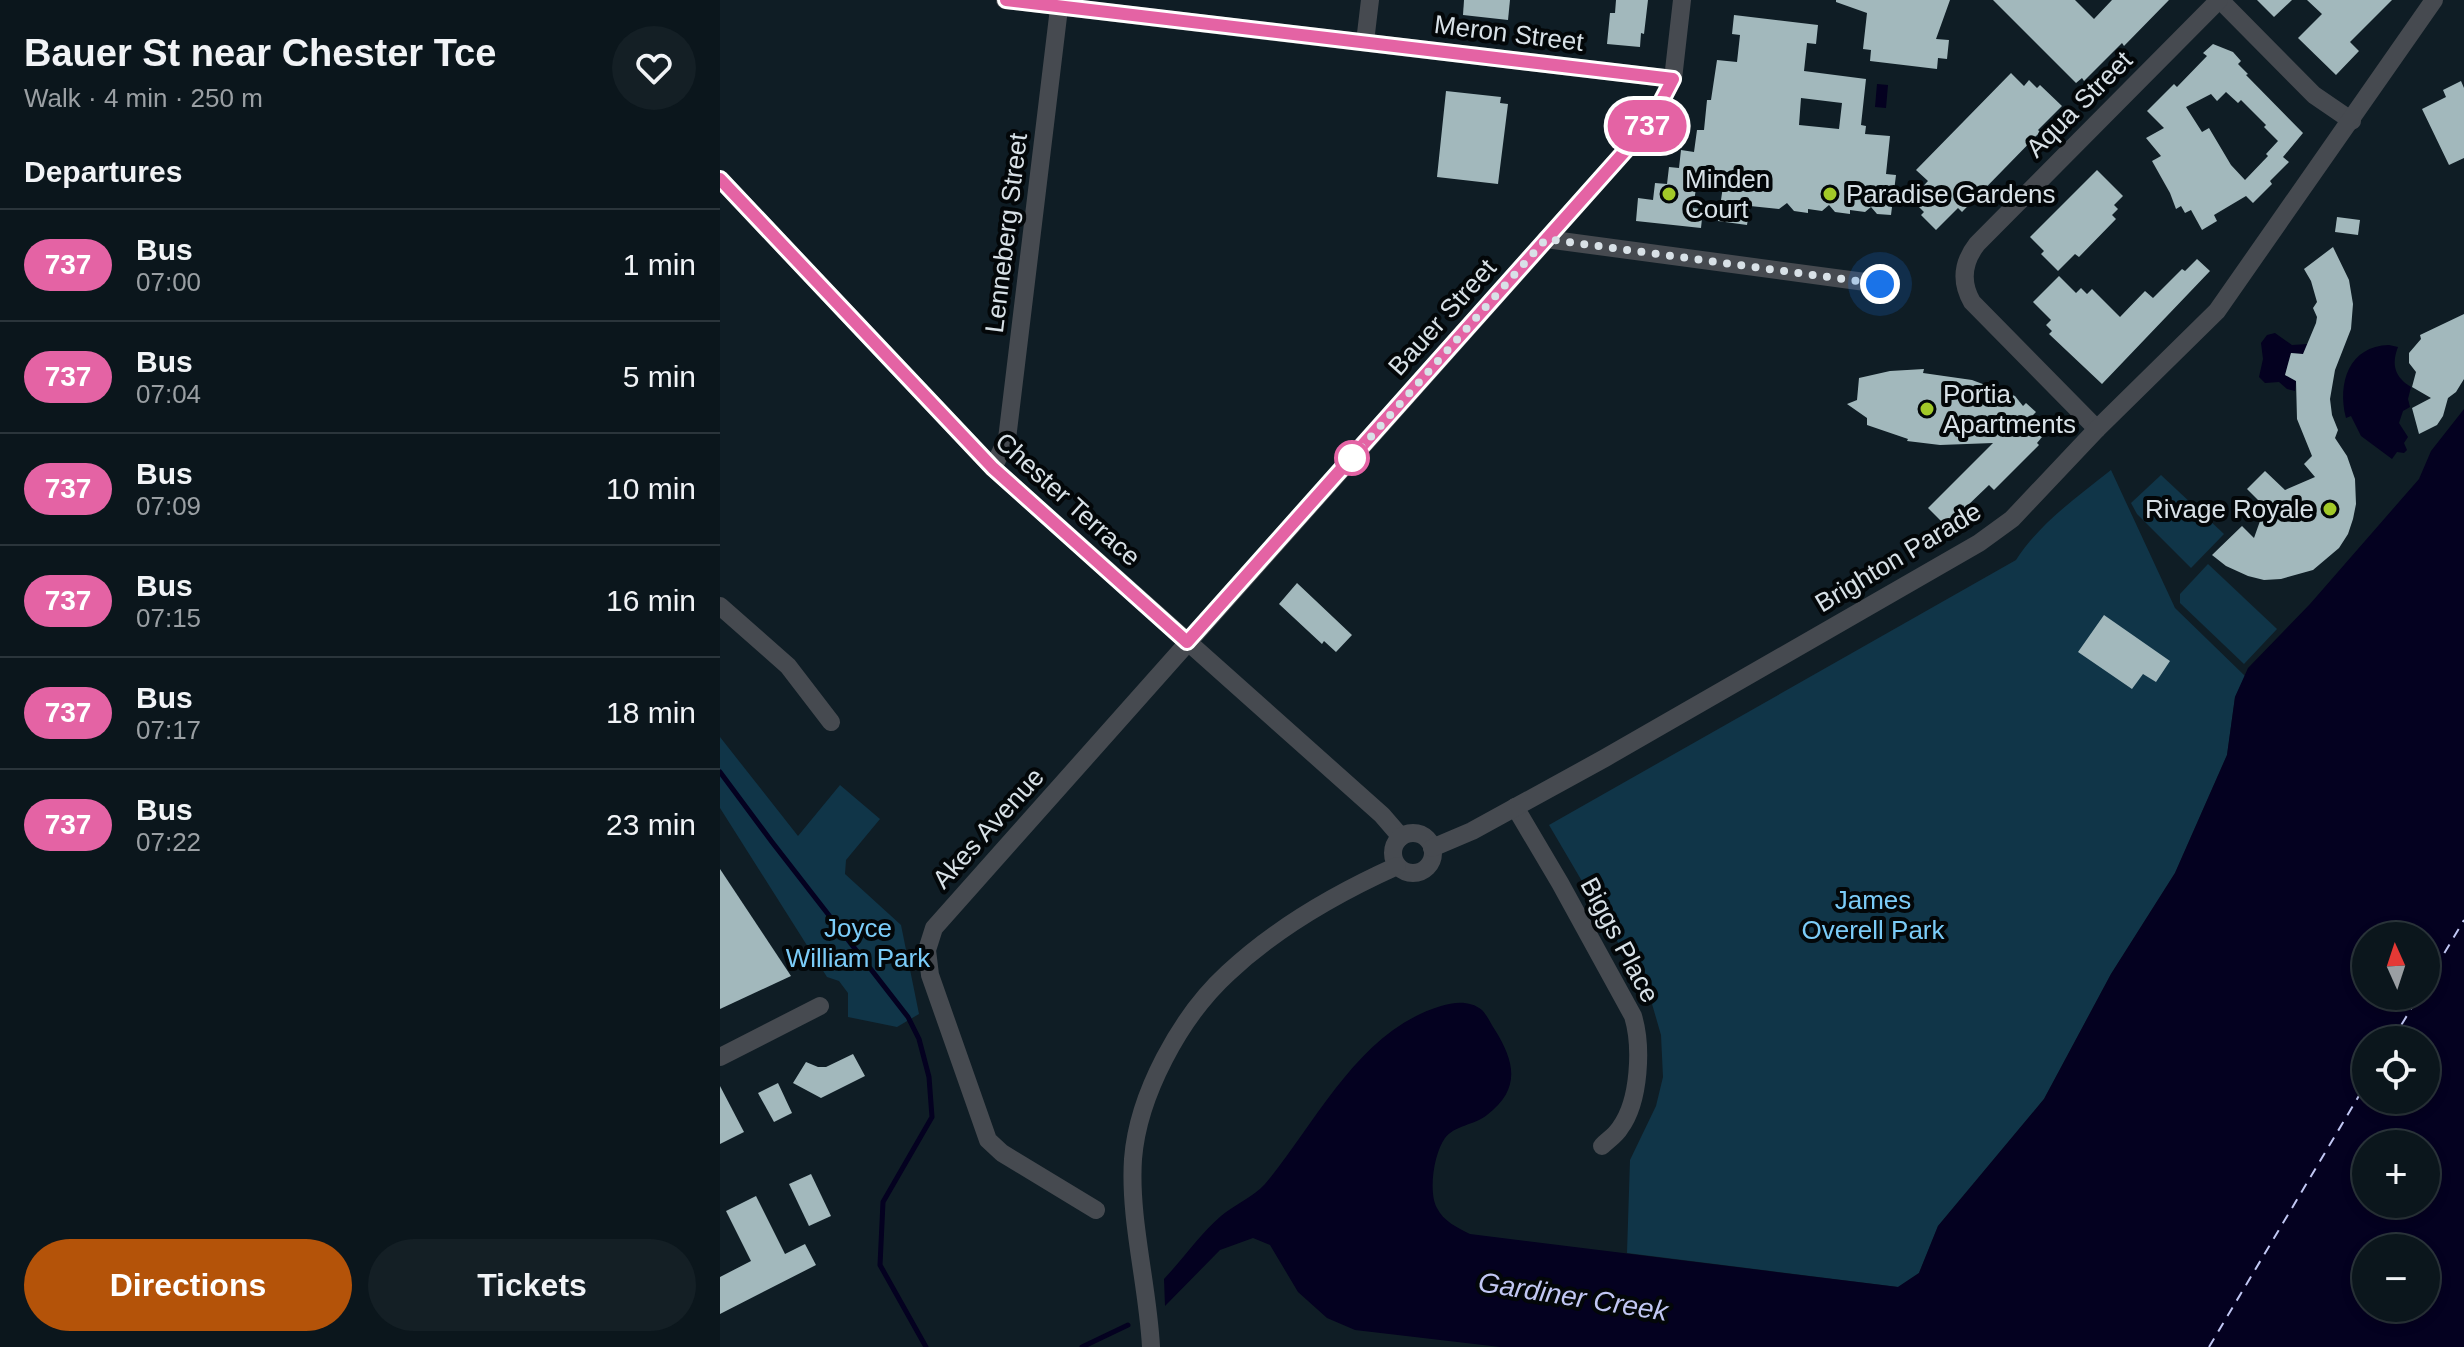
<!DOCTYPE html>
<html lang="en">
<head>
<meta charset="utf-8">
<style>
  :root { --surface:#0b161c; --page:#141f25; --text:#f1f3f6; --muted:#9a9fa3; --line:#2b353b; --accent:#b45309 }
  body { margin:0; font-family:Arial,sans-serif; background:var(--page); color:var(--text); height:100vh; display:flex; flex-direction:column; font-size:30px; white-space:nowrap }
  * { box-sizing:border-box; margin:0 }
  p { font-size:26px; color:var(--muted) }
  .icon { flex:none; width:44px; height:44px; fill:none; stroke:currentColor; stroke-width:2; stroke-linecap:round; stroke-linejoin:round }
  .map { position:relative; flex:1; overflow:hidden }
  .details { display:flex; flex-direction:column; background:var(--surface); width:720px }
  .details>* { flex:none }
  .badge { padding:0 16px; border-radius:26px; font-size:28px; line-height:52px }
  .needle { width:52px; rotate:357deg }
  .tools { position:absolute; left:1632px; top:922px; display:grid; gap:16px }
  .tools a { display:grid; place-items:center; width:88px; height:88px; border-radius:50%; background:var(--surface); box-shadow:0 4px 12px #0003,0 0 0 2px var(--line); font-size:40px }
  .you { position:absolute; width:40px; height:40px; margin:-20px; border:6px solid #fff; border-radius:50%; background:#1a73e8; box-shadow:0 0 0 12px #1a73e833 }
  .map>.badge { position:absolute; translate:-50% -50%; box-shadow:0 0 0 4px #fff }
  h2 { padding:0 24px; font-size:30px; line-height:72px }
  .round { display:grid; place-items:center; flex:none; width:84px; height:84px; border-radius:42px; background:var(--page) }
  .summary { display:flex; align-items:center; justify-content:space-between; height:136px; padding:0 24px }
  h1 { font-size:38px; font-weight:800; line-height:60px }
  .cta { display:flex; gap:16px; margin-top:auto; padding:16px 24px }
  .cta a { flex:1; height:92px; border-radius:48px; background:var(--accent); color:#fff; font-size:32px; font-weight:800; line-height:92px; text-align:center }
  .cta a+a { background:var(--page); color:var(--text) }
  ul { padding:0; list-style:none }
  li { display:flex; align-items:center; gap:24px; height:112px; padding:0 24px; border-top:2px solid var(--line) }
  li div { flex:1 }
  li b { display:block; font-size:30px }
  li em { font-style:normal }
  li .badge { min-width:88px; font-weight:700; text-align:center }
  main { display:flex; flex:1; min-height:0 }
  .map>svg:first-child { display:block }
  .green { fill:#103548 }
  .water { fill:#040120; fill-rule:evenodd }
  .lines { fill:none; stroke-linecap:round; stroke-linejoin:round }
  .stream { stroke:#040120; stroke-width:5 }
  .ferry { stroke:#c1c7f3; stroke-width:2; stroke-dasharray:10 8; stroke-linecap:butt }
  .building { fill:#a2b8bc; fill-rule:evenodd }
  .minor { stroke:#464a50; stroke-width:18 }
  .line-casing { stroke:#fff; stroke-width:18 }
  .line { stroke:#e463a4; stroke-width:12 }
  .walk { stroke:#d8e1e7; stroke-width:8; stroke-dasharray:0 14.4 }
  .poi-dot { fill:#a2c928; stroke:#030709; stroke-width:3 }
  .stop-dot { fill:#fff; stroke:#e463a4; stroke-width:4 }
  .labels { text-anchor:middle; stroke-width:8; stroke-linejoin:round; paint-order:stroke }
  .street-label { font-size:26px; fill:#d8e1e7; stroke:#030709 }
  .poi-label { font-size:26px; fill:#d8e1e7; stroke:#030709; text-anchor:start }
  .park-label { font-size:26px; fill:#7bccf8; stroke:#030709 }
  .water-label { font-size:28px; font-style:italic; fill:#c1c7f3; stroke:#030709 }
</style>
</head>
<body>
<main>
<section class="details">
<div class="summary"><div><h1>Bauer St near Chester Tce</h1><p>Walk · 4 min · 250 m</p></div><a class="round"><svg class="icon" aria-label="heart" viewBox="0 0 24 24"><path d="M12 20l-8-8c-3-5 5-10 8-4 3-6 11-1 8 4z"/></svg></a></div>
<h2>Departures</h2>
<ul>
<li><span class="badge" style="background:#e463a4;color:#fff">737</span><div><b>Bus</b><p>07:00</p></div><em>1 min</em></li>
<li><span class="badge" style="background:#e463a4;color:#fff">737</span><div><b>Bus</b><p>07:04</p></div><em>5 min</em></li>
<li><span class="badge" style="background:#e463a4;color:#fff">737</span><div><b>Bus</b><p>07:09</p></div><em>10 min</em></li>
<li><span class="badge" style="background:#e463a4;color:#fff">737</span><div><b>Bus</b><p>07:15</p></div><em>16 min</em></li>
<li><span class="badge" style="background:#e463a4;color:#fff">737</span><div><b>Bus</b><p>07:17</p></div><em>18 min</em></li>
<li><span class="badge" style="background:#e463a4;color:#fff">737</span><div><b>Bus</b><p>07:22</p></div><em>23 min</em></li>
</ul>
<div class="cta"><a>Directions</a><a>Tickets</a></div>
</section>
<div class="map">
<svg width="1744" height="1347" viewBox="0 0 1744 1347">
  <rect width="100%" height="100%" fill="#0f1d25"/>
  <g class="green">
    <path d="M1391,470l64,138 70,68 -10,21 -8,58 -52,118 -64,101 -67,125 -106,127 -19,47 -21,14 -271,-34 3,-93 26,-54 7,-29 -2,-42 -11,-38 -101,-172 467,-265c24,-37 61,-63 95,-90z"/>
    <polygon points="1441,475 1504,534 1471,568 1417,514 1411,503"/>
    <polygon points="1488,564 1557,629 1524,664 1460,603 1460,594"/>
    <polygon points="0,737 78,836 120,785 160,819 126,860 125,874 181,925 199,1014 177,1027 128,1017 128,993 119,981 107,977 0,808"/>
  </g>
  <g class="water">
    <polygon points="1157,84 1168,85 1166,108 1155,107"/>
    <polygon points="1555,333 1572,345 1588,344 1583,354 1571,353 1565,375 1576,381 1575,391 1567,389 1559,382 1545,383 1539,377 1543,359 1541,343 1547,335"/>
    <path d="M1669,345l9,2c-7,18 -3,30 13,40l-3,12 2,8 -7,4 -4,12 9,14 -4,6 3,7 -3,3 -7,-1 -5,7 -31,-23 -10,-20 -5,2c-9,-35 3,-72 43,-73z"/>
    <path d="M1744,409v938h-964l-145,-17 -28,-12 -29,-26 -28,-47 -17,-7 -33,12 -55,56 -1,-27c18,-19 37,-46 57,-63 13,-11 32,-19 44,-32 52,-62 93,-153 176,-178 13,-4 29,-6 41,4 5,5 9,14 13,20 20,32 26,59 -8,85 -12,10 -32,10 -42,23 -11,15 -17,54 -8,70 6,13 21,20 33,26l428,53 21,-14 19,-47 106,-127 67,-125 64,-101 52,-118 8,-58 13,-29 62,-64 109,-125 12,-28zM1646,936h60v60h-60zM1646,1040h60v60h-60zM1706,1144v60h-60v-60zM1706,1248v60h-60v-60z"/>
  </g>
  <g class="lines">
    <g class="stream">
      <polyline points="0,772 52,842 188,1017 199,1039 209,1077 212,1117 163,1202 160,1265 206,1347"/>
      <polyline points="362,1347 408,1325"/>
    </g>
    <g class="ferry">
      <polyline points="1706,984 1744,920"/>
      <polyline points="1672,1040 1699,996"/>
      <polyline points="1489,1347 1646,1084"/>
    </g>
  </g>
  <g class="building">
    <polygon points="744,0 790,0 788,20 743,15"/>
    <polygon points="896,0 928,0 924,34 921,33 920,47 887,44 890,13 895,13"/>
    <polygon points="1116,0 1230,0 1216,39 1229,40 1227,59 1218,58 1217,69 1150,61 1151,50 1143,49 1147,13 1116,2"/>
    <polygon points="1273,0 1355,0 1374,19 1392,0 1449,0 1404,46 1402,43 1364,81 1362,78 1356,83"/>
    <polygon points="1537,0 1572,0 1554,17"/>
    <polygon points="1587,0 1672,0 1630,42 1639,51 1616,75 1578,38 1602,14"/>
    <path d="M1014,15l84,10 -2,19 -9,-1 -3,28 62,8 -5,46 5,1 -1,8 25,2 -4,38 10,1 -5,40 -14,-1 -6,-7 -6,5 -15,-2v4l-15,-2 -6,-7 -7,6 -14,-2v4l-14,-2 -7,-8 -8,6 -29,-3 -3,19 -29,-4 5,-35 -26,-4 -4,26 10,1 -2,19 -65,-7 2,-23 15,2 2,-17 12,1 2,-17 10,1 2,-18 13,2 3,-22h7l3,-30h4l6,-40 20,2 3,-27 -8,-1zM1081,98l41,5 -3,26 -40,-4z"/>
    <path d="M1493,44l20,8 8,9 -3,3 10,10 -2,1 57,58 -20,24 6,5 -19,19 2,3 -19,19 -7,-7 -32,19 3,6 -15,9 -11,-20 -6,3 -4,-7 -5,3 -6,-16 -18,-32 9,-5 -15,-18 18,-10 -17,-17 27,-27 3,3 30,-31 -4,-3zM1506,92l12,11 3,-3 25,25 -2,2 14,14 -12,13 2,2 -23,24 -14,-15 -22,-37 -7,4 -16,-25 25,-13 6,7z"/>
    <polygon points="1291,73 1304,86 1309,80 1317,88 1320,85 1342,106 1318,130 1320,132 1242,212 1238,208 1216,230 1201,215 1204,212 1191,199 1208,181 1196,170"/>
    <polygon points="1741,81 1744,88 1744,158 1729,165 1702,109 1726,97 1723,90"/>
    <polygon points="726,91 781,97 780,103 788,104 778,184 717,177"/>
    <polygon points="1377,170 1403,196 1394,205 1398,209 1392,215 1396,219 1359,257 1355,254 1338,271 1321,254 1324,251 1310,237"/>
    <polygon points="1617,217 1640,220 1638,235 1615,232"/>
    <polygon points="1613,247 1629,280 1633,304 1631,329 1615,370 1610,399 1612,415 1618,430 1615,438 1627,456 1635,479 1636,504 1633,519 1628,534 1619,548 1593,570 1561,579 1544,580 1528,576 1506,566 1492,555 1522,526 1534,538 1545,507 1527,489 1545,471 1565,490 1595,477 1584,464 1592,456 1577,419 1576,381 1565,375 1571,353 1583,354 1596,323 1597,317 1593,308 1597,302 1591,281 1584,269"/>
    <polygon points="1477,259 1490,271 1382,384 1329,334 1332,331 1326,325 1331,320 1313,302 1339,276 1356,293 1361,288 1367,294 1372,289 1400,317 1425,291 1433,298 1462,269 1465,271"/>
    <polygon points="1744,314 1744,379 1736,392 1728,398 1723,416 1717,425 1699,434 1692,408 1711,398 1692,387 1696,372 1689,363 1689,353 1701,339 1700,335"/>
    <polygon points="1204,369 1203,373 1252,380 1295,396 1303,406 1306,403 1316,412 1313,415 1320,422 1314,429 1322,437 1317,443 1319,445 1274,490 1269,485 1245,508 1243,505 1224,524 1208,508 1273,443 1220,445 1187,441 1188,439 1147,425 1147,418 1127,404 1137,400 1139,378 1170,371"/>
    <polygon points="577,583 632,635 616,652 604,641 602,644 559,604"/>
    <polygon points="1384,615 1450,661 1436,682 1423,674 1412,689 1358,652"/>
    <polygon points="0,869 71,976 0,1009"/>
    <polygon points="133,1054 145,1076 101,1098 73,1083 86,1062 98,1067 106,1067"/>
    <polygon points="58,1083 72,1113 54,1122 38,1093"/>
    <polygon points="0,1086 24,1132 0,1144"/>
    <polygon points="91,1174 111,1216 89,1226 69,1184"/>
    <polygon points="36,1196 65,1254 85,1244 96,1265 0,1314 0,1277 31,1261 6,1211"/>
  </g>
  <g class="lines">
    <g class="minor">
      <polyline points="285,0 953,79"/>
      <polyline points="1500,0 1594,95 1632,121"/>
      <polyline points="645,42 650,0"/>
      <polyline points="0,179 273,468 662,815 681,837"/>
      <polyline points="826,239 1160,284"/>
      <path d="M1377,429l-125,-127c-12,-21 -9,-40 5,-58l242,-244"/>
      <polyline points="273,468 287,439 340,0"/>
      <polyline points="0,606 68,666 111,722"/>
      <path d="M795,807l45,76 73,133c9,30 7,85 -13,112 -4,7 -12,12 -18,18"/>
      <circle cx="693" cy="853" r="20"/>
      <polyline points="712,848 752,831 885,758 1259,543 1292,519 1377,429 1497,311 1714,0"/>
      <polyline points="0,1057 100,1006"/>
      <polyline points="376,1210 282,1153 268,1140 210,975 207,950 214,928 930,123 953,79 962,0"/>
      <path d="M431,1347c-3,-61 -22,-128 -18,-188 5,-64 47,-142 95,-186 48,-45 109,-80 169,-107"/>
    </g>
  </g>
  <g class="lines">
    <g class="line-casing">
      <polyline id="line" points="0,179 273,468 467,642 930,123 953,79 286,0"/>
    </g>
    <use href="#line" class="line"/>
    <polyline class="walk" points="632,458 826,239 1160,284"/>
  </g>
  <g class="poi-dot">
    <circle cx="949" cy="194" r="8"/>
    <circle cx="1110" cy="194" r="8"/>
    <circle cx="1207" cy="409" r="8"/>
    <circle cx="1610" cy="509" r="8"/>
  </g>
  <circle class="stop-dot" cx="632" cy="458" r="16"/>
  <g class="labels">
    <g class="street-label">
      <text transform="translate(789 33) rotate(7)" y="9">Meron Street</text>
      <text transform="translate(1359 104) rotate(-45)" y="9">Aqua Street</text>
      <text transform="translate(286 233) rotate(-83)" y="9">Lenneberg Street</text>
      <text transform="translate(722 317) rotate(-48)" y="9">Bauer Street</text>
      <text transform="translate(348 499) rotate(42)" y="9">Chester Terrace</text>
      <text transform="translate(1178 557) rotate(-31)" y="9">Brighton Parade</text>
      <text transform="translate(268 828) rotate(-48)" y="9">Akes Avenue</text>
      <text transform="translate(900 940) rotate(62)" y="9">Biggs Place</text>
    </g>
    <g class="poi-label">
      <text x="965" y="188">Minden<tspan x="965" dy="30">Court</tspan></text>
      <text x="1126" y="203">Paradise Gardens</text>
      <text x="1223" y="403">Portia<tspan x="1223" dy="30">Apartments</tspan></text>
      <text x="1594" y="518" text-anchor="end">Rivage Royale</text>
    </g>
    <g class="park-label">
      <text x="1153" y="909">James<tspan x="1153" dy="30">Overell Park</tspan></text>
      <text x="138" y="937">Joyce<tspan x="138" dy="30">William Park</tspan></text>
    </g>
    <g class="water-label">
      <text transform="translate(853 1296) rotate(9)" y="10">Gardiner Creek</text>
    </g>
  </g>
</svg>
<div class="tools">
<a><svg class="needle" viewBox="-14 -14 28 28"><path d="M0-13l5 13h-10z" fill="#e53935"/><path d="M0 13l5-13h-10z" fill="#9a9fa3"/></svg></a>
<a><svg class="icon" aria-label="locate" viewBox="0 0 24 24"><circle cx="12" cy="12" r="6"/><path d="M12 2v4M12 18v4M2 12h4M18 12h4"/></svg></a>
<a>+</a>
<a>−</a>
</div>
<div class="you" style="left:1160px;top:284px"></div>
<b class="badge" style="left:927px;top:126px;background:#e463a4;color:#fff">737</b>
</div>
</main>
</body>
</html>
